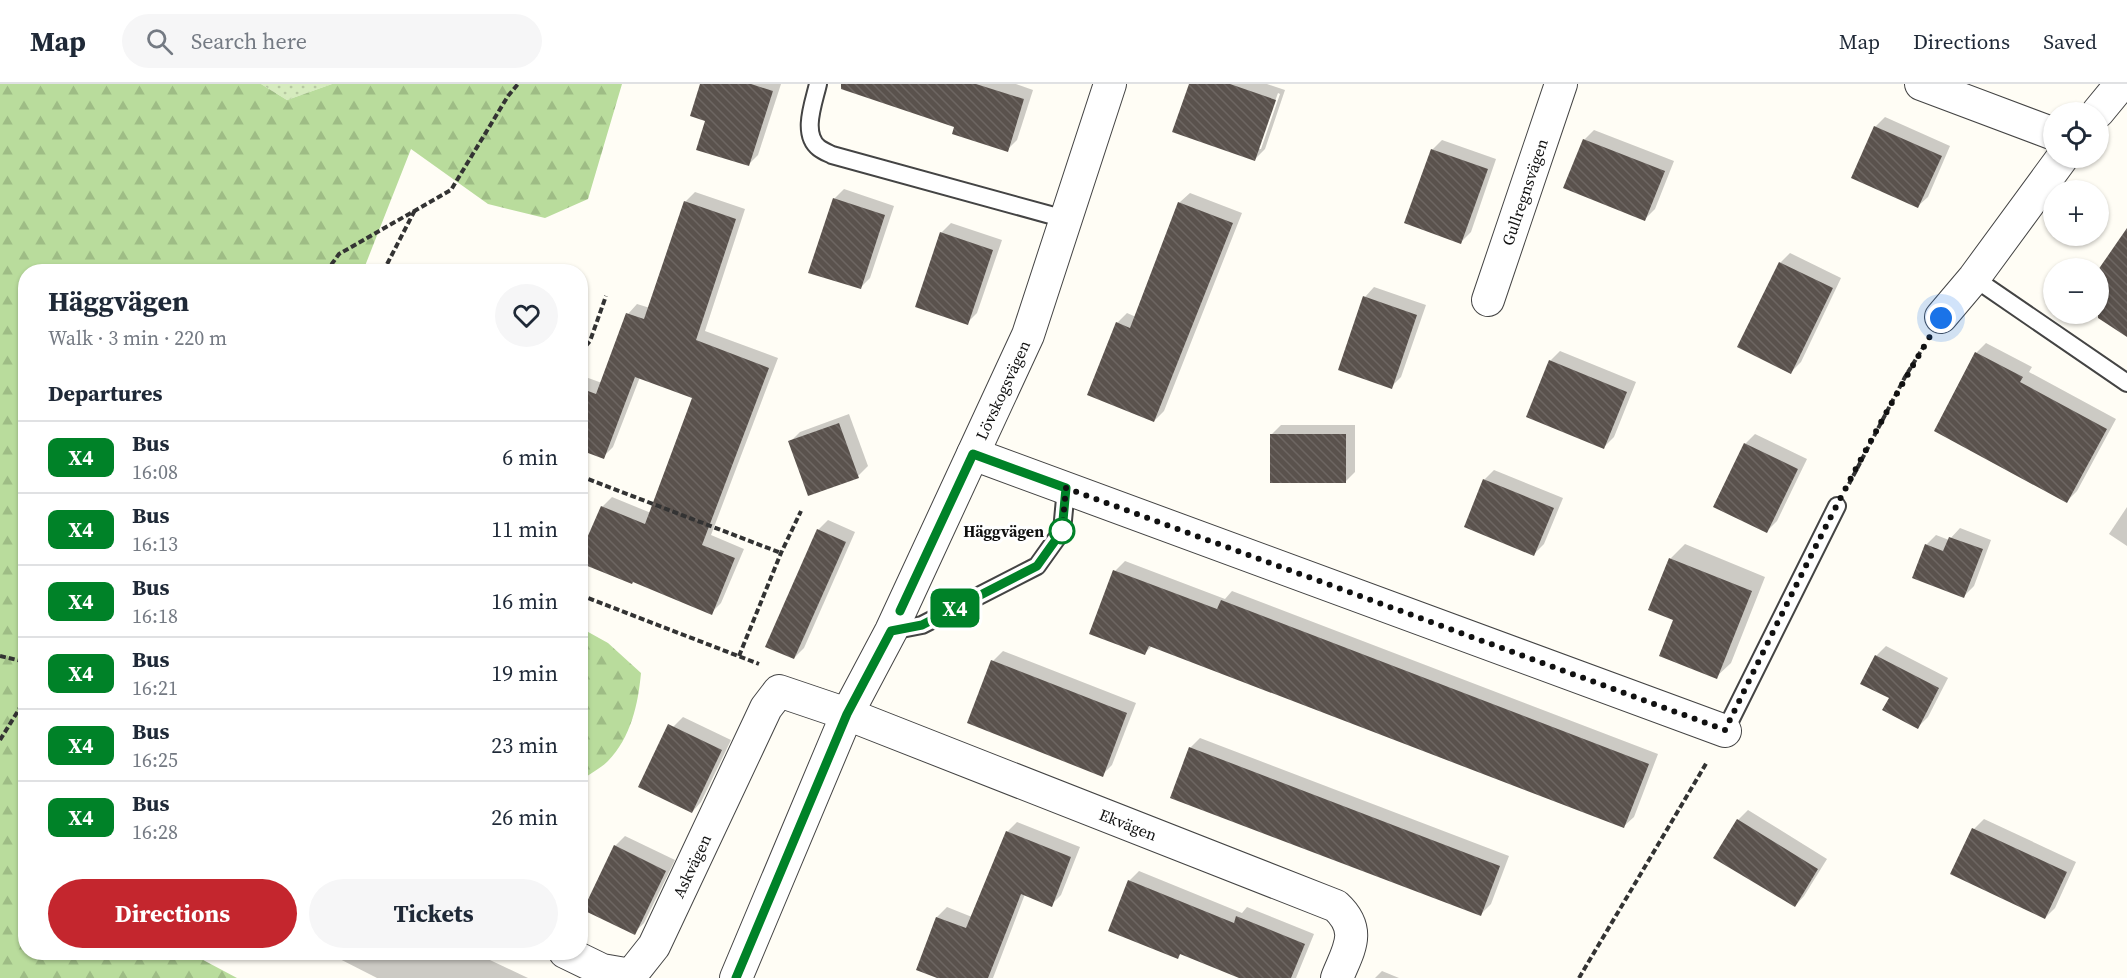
<!DOCTYPE html>
<html lang="en">
<head>
<meta charset="utf-8">
<style>
  :root { --surface:#fff; --page:#f6f6f7; --text:#1f2937; --muted:#747a83; --line:#e0e1e3; --accent:#c4262e }
  body { margin:0; font-family:"Source Serif 4",serif; background:var(--page); color:var(--text); height:100vh; display:flex; flex-direction:column; font-size:22px; white-space:nowrap }
  * { box-sizing:border-box; margin:0 }
  p { font-size:20px; color:var(--muted) }
  .icon { flex:none; width:33px; height:33px; fill:none; stroke:currentColor; stroke-width:2; stroke-linecap:round; stroke-linejoin:round }
  .map { position:relative; flex:1; overflow:hidden }
  .sheet { position:absolute; left:18px; top:180px; width:570px; height:696px; display:flex; flex-direction:column; background:var(--surface); border-radius:24px; box-shadow:0 2px 4px #0004 }
  .sheet>* { flex:none }
  .badge { padding:0 12px; border-radius:9px; font-size:21px; line-height:39px }
  .tools { position:absolute; left:2043px; top:18px; display:grid; gap:12px }
  .tools a { display:grid; place-items:center; width:66px; height:66px; border-radius:50%; background:var(--surface); box-shadow:0 2px 4px #0004; font-size:30px }
  .you { position:absolute; width:30px; height:30px; margin:-15px; border:4px solid #fff; border-radius:50%; background:#1a73e8; box-shadow:0 0 0 9px #1a73e833 }
  .map>.badge { position:absolute; translate:-50% -50%; box-shadow:0 0 0 3px #fff }
  h2 { padding:0 30px; font-size:22px; line-height:54px }
  .round { display:grid; place-items:center; flex:none; width:63px; height:63px; border-radius:32px; background:var(--page) }
  .overview { display:flex; align-items:center; justify-content:space-between; height:102px; padding:0 30px }
  h1 { font-size:28px; font-weight:700; line-height:45px }
  .primary-button { display:flex; gap:12px; margin-top:auto; padding:12px 30px }
  .primary-button a { flex:1; height:69px; border-radius:36px; background:var(--accent); color:#fff; font-size:24px; font-weight:700; line-height:69px; text-align:center }
  .primary-button a+a { background:var(--page); color:var(--text) }
  ul { padding:0; list-style:none }
  li { display:flex; align-items:center; gap:18px; height:72px; padding:0 30px; border-top:2px solid var(--line) }
  li div { flex:1 }
  li b { display:block; font-size:22px }
  li em { font-style:normal }
  li .badge { min-width:66px; font-weight:700; text-align:center }
  header { display:flex; align-items:center; gap:36px; box-sizing:border-box; height:84px; padding:0 30px; background:var(--surface); border-bottom:2px solid var(--line) }
  header strong { font-size:28px }
  nav { display:flex; gap:33px; margin-inline-start:auto; font-size:21px }
  .search { width:420px; height:54px; background:var(--page); display:flex; align-items:center; gap:15px; box-sizing:border-box; padding:0 21px; border-radius:33px; color:var(--muted); font-size:22px }
  .map>svg:first-child { display:block }
  .grass { fill:url(#grass-dots) }
  .forest { fill:url(#forest-firs) }
  .shadow { fill:#0003; fill-rule:evenodd }
  .building { fill:url(#building-back-hatch) }
  .lines { fill:none; stroke-linecap:round; stroke-linejoin:round }
  .service-casing { stroke:#444; stroke-width:20 }
  .minor-casing { stroke:#444; stroke-width:34 }
  .path { stroke:#333; stroke-width:4; stroke-dasharray:6 3; stroke-linecap:butt }
  .service { stroke:#fff; stroke-width:16 }
  .minor { stroke:#fff; stroke-width:32 }
  .line-casing { stroke:#fff; stroke-width:14 }
  .line { stroke:#008228; stroke-width:9 }
  .walk { stroke:#111; stroke-width:6; stroke-dasharray:0 10.8 }
  .stop-dot { fill:#fff; stroke:#008228; stroke-width:3 }
  .labels { text-anchor:middle; stroke-width:6; stroke-linejoin:round; paint-order:stroke }
  .street-label { font-size:16px; fill:#111; stroke:#fff }
  .stop-label { font-size:16px; font-weight:bold; fill:#111; stroke:#fff; text-anchor:end }
</style>
</head>
<body>
<header>
<strong>Map</strong>
<div class="search"><svg class="icon" aria-label="search" viewBox="0 0 24 24"><circle cx="10" cy="10" r="6"/><path d="M15 15l6 6"/></svg>Search here</div>
<nav><a>Map</a><a>Directions</a><a>Saved</a></nav>
</header>
<div class="map">
<svg width="2127" height="894" viewBox="0 0 2127 894">
  <defs>
    <pattern id="grass-dots" width="8" height="8" patternUnits="userSpaceOnUse" patternTransform="scale(1.5)"><rect width="8" height="8" fill="#d5ebbd"/><path d="M2 2h.1M6 6h.1" fill="none" stroke="#b6c8a1" stroke-width="1.8" stroke-linecap="round"/></pattern>
    <pattern id="forest-firs" width="22" height="20" patternUnits="userSpaceOnUse" patternTransform="scale(1.5)"><rect width="22" height="20" fill="#b9dc9c"/><path d="M5 1l3.5 6h-7zM16 11l3.5 6h-7z" fill="#9ebc85"/></pattern>
    <pattern id="building-back-hatch" width="6" height="6" patternUnits="userSpaceOnUse" patternTransform="scale(1.5)"><rect width="6" height="6" fill="#5a524d"/><path d="M-1 5l2 2M0 0l6 6M5-1l2 2" fill="none" stroke="#6d6662"/></pattern>
  </defs>
  <rect width="100%" height="100%" fill="#fffdf5"/>
  <polygon class="grass" points="261,0 332,0 287,16"/>
  <g class="forest">
    <polygon points="0,0 261,0 287,16 332,0 622,0 588,115 545,134 488,120 411,65 363,187 26,188 26,868 190,869 237,894 0,894"/>
    <path d="M581,544l27,15 33,30c-3,32 -10,64 -33,88 -7,7 -18,13 -27,19z"/>
  </g>
  <g class="shadow">
    <polygon points="702,0 781,0 758,71 749,80 707,36"/>
    <polygon points="866,0 1016,0 1033,6 1017,56 1007,66"/>
    <path d="M1190,0h77l18,6 -20,59 -10,10zM1278,9l2,1 -19,55h-3z"/>
    <polygon points="1885,33 1950,62 1928,113 1918,122 1853,93 1875,43"/>
    <polygon points="1594,46 1674,77 1655,125 1645,135 1584,56"/>
    <polygon points="1442,56 1496,75 1471,148 1461,158 1432,66"/>
    <polygon points="844,105 894,122 870,194 860,204 834,115"/>
    <polygon points="695,108 745,125 705,247 778,274 711,451 744,465 721,519 711,529 602,423 612,413 651,429 694,313 640,293 613,363 603,373 580,364 580,291 602,299 628,230 637,220 650,224 685,118"/>
    <polygon points="1190,109 1242,129 1164,327 1154,337 1117,239 1127,229 1136,233 1180,118"/>
    <polygon points="951,139 1002,156 977,229 967,239 941,149"/>
    <polygon points="1790,169 1841,194 1801,278 1791,288 1780,179"/>
    <polygon points="526,184 537,188 522,188"/>
    <polygon points="1374,203 1426,221 1401,293 1391,303 1365,213"/>
    <polygon points="1986,259 2032,283 2029,288 2116,335 2077,407 2067,417 1976,269"/>
    <polygon points="1560,267 1636,298 1614,353 1604,363 1550,277"/>
    <polygon points="849,330 868,382 858,392 790,358 800,348"/>
    <polygon points="1281,341 1355,341 1355,388 1345,398 1271,351"/>
    <polygon points="1755,350 1807,375 1777,437 1767,447 1715,422 1745,360"/>
    <polygon points="1494,386 1563,414 1544,460 1534,470 1484,396"/>
    <polygon points="2127,423 2127,462 2109,450"/>
    <polygon points="828,436 855,448 804,564 794,574 818,446"/>
    <polygon points="1960,444 1991,456 1974,502 1964,512 1926,461 1936,451 1949,456"/>
    <polygon points="1685,460 1765,493 1731,579 1716,593 1675,535 1650,525 1671,474"/>
    <polygon points="1125,477 1225,515 1232,507 1658,670 1634,733 1624,742 1153,561 1145,569 1115,487"/>
    <polygon points="1886,562 1948,594 1928,633 1918,643 1891,613 1876,572"/>
    <polygon points="1003,567 1136,619 1112,681 1102,691 993,577"/>
    <polygon points="683,633 731,656 701,718 692,728 673,643"/>
    <polygon points="1200,654 1509,772 1491,820 1481,830 1190,664"/>
    <polygon points="1748,726 1827,775 1804,812 1795,822 1738,736"/>
    <polygon points="1984,735 2076,778 2055,824 2045,834 1952,790 1974,745"/>
    <polygon points="1017,738 1080,763 1061,811 1051,821 1025,810 993,894 941,894 918,885 937,833 947,823 972,833 1007,748"/>
    <polygon points="625,752 675,776 644,839 634,849 615,762"/>
    <polygon points="1139,787 1242,829 1247,823 1314,850 1296,894 1243,894 1181,869 1177,873 1129,797"/>
    <polygon points="326,868 473,868 528,894 377,894"/>
    <polygon points="1382,887 1399,894 1375,894"/>
  </g>
  <g class="building">
    <polygon points="700,0 751,0 773,7 749,82 696,66 705,37 690,32"/>
    <polygon points="841,0 976,0 1024,15 1008,68 952,50 954,43 841,5"/>
    <polygon points="1189,0 1230,0 1276,16 1255,77 1172,48"/>
    <polygon points="1874,42 1942,72 1918,124 1851,94"/>
    <polygon points="1583,55 1665,87 1645,137 1563,104"/>
    <polygon points="1431,65 1488,85 1461,160 1404,139"/>
    <polygon points="833,114 885,131 861,205 808,189"/>
    <polygon points="684,117 736,135 696,256 769,284 702,461 735,474 712,531 633,498 632,500 580,479 580,470 601,422 645,440 692,314 635,293 604,375 580,366 580,304 596,310 626,229 644,235"/>
    <polygon points="1178,118 1233,139 1154,338 1087,311 1116,238 1130,244"/>
    <polygon points="2127,144 2127,253 2098,234 2098,186"/>
    <polygon points="940,148 993,166 968,241 915,223"/>
    <polygon points="1779,178 1833,204 1791,290 1737,263"/>
    <polygon points="1363,212 1417,231 1392,305 1338,286"/>
    <polygon points="1975,268 2023,293 2020,298 2107,345 2067,419 1934,347"/>
    <polygon points="1549,276 1627,308 1604,365 1526,333"/>
    <polygon points="839,339 859,394 808,412 788,357"/>
    <rect x="1270" y="350" width="76" height="49"/>
    <polygon points="1744,359 1798,385 1767,449 1713,423"/>
    <polygon points="1483,395 1554,424 1534,472 1464,443"/>
    <polygon points="817,445 846,458 794,575 765,563"/>
    <polygon points="1949,453 1983,465 1964,514 1912,494 1925,460 1943,467"/>
    <polygon points="1669,474 1752,507 1717,595 1659,572 1673,536 1648,526"/>
    <polygon points="1113,486 1217,525 1221,516 1649,680 1624,744 1149,562 1145,571 1089,550"/>
    <polygon points="1875,571 1939,604 1918,645 1882,626 1889,614 1860,600"/>
    <polygon points="991,576 1127,629 1103,693 967,639"/>
    <polygon points="668,640 722,666 692,729 638,703"/>
    <polygon points="1189,663 1500,782 1481,832 1170,714"/>
    <polygon points="1737,735 1818,785 1795,823 1713,774"/>
    <polygon points="1972,744 2067,788 2045,835 1950,790"/>
    <polygon points="1006,747 1071,773 1052,823 1021,810 988,894 937,894 916,886 936,833 966,844"/>
    <polygon points="614,761 666,787 635,851 583,826"/>
    <polygon points="1128,796 1234,839 1236,832 1305,860 1291,894 1239,894 1180,870 1178,875 1108,847"/>
  </g>
  <g class="lines">
    <g class="service-casing">
      <g id="service">
        <path d="M818,0c-4,18 -17,50 1,64 4,3 9,5 13,7l233,64"/>
        <polyline points="1974,194 2127,299"/>
        <polyline points="891,547 922,541 1037,482 1062,447 1066,404"/>
        <polyline points="1725,647 1837,422"/>
      </g>
    </g>
    <g class="minor-casing">
      <g id="minor">
        <polyline points="1921,0 2054,50"/>
        <polyline points="2098,28 2121,0"/>
        <path id="s1" d="M1488,216l73,-216"/>
        <polyline points="1941,233 1974,194 2062,74"/>
        <polyline points="973,370 1725,647"/>
        <path id="s2" d="M565,868l37,18 29,5 23,-29 112,-238 13,-17 68,23 489,192c27,25 12,44 1,72"/>
        <path id="s3" d="M736,894l111,-264 44,-83 137,-296 82,-251"/>
      </g>
    </g>
    <g class="path">
      <polyline points="326,188 339,170 451,106 508,12 518,0"/>
      <polyline points="383,188 415,126"/>
      <polyline points="580,269 590,257 606,212"/>
      <polyline points="580,392 781,469"/>
      <polyline points="1849,400 1905,293 1924,262"/>
      <polyline points="580,511 759,580"/>
      <polyline points="0,572 26,578"/>
      <polyline points="739,572 781,469 801,427"/>
      <polyline points="0,656 26,614"/>
      <polyline points="1579,894 1707,678"/>
    </g>
    <use href="#service" class="service"/>
    <use href="#minor" class="minor"/>
  </g>
  <g class="lines">
    <g class="line-casing">
      <polyline id="line" points="736,894 847,630 891,547 922,541 1037,482 1062,447 1066,404 973,370 900,527"/>
    </g>
    <use href="#line" class="line"/>
    <path class="walk" d="M1062,447l4,-43 659,242c68,-139 136,-280 216,-412"/>
  </g>
  <circle class="stop-dot" cx="1062" cy="447" r="12"/>
  <g class="labels">
    <g class="street-label">
      <text dy="6" stroke="none"><textPath href="#s1" startOffset="114">Gullregnsvägen</textPath></text>
      <text dy="6" stroke="none"><textPath href="#s3" startOffset="646">Lövskogsvägen</textPath></text>
      <text dy="6" stroke="none"><textPath href="#s2" startOffset="766">Ekvägen</textPath></text>
      <text dy="6" stroke="none"><textPath href="#s2" startOffset="196">Askvägen</textPath></text>
    </g>
    <g class="stop-label">
      <text x="1044" y="453">Häggvägen</text>
    </g>
  </g>
</svg>
<div class="tools">
<a><svg class="icon" aria-label="locate" viewBox="0 0 24 24"><circle cx="12" cy="12" r="6"/><path d="M12 2v4M12 18v4M2 12h4M18 12h4"/></svg></a>
<a>+</a>
<a>−</a>
</div>
<div class="you" style="left:1941px;top:234px"></div>
<b class="badge" style="left:955px;top:524px;background:#008228;color:#fff">X4</b>
<section class="sheet">
<div class="overview"><div><h1>Häggvägen</h1><p>Walk · 3 min · 220 m</p></div><a class="round"><svg class="icon" aria-label="heart" viewBox="0 0 24 24"><path d="M12 20l-8-8c-3-5 5-10 8-4 3-6 11-1 8 4z"/></svg></a></div>
<h2>Departures</h2>
<ul>
<li><span class="badge" style="background:#008228;color:#fff">X4</span><div><b>Bus</b><p>16:08</p></div><em>6 min</em></li>
<li><span class="badge" style="background:#008228;color:#fff">X4</span><div><b>Bus</b><p>16:13</p></div><em>11 min</em></li>
<li><span class="badge" style="background:#008228;color:#fff">X4</span><div><b>Bus</b><p>16:18</p></div><em>16 min</em></li>
<li><span class="badge" style="background:#008228;color:#fff">X4</span><div><b>Bus</b><p>16:21</p></div><em>19 min</em></li>
<li><span class="badge" style="background:#008228;color:#fff">X4</span><div><b>Bus</b><p>16:25</p></div><em>23 min</em></li>
<li><span class="badge" style="background:#008228;color:#fff">X4</span><div><b>Bus</b><p>16:28</p></div><em>26 min</em></li>
</ul>
<div class="primary-button"><a>Directions</a><a>Tickets</a></div>
</section>
</div>
</body>
</html>
